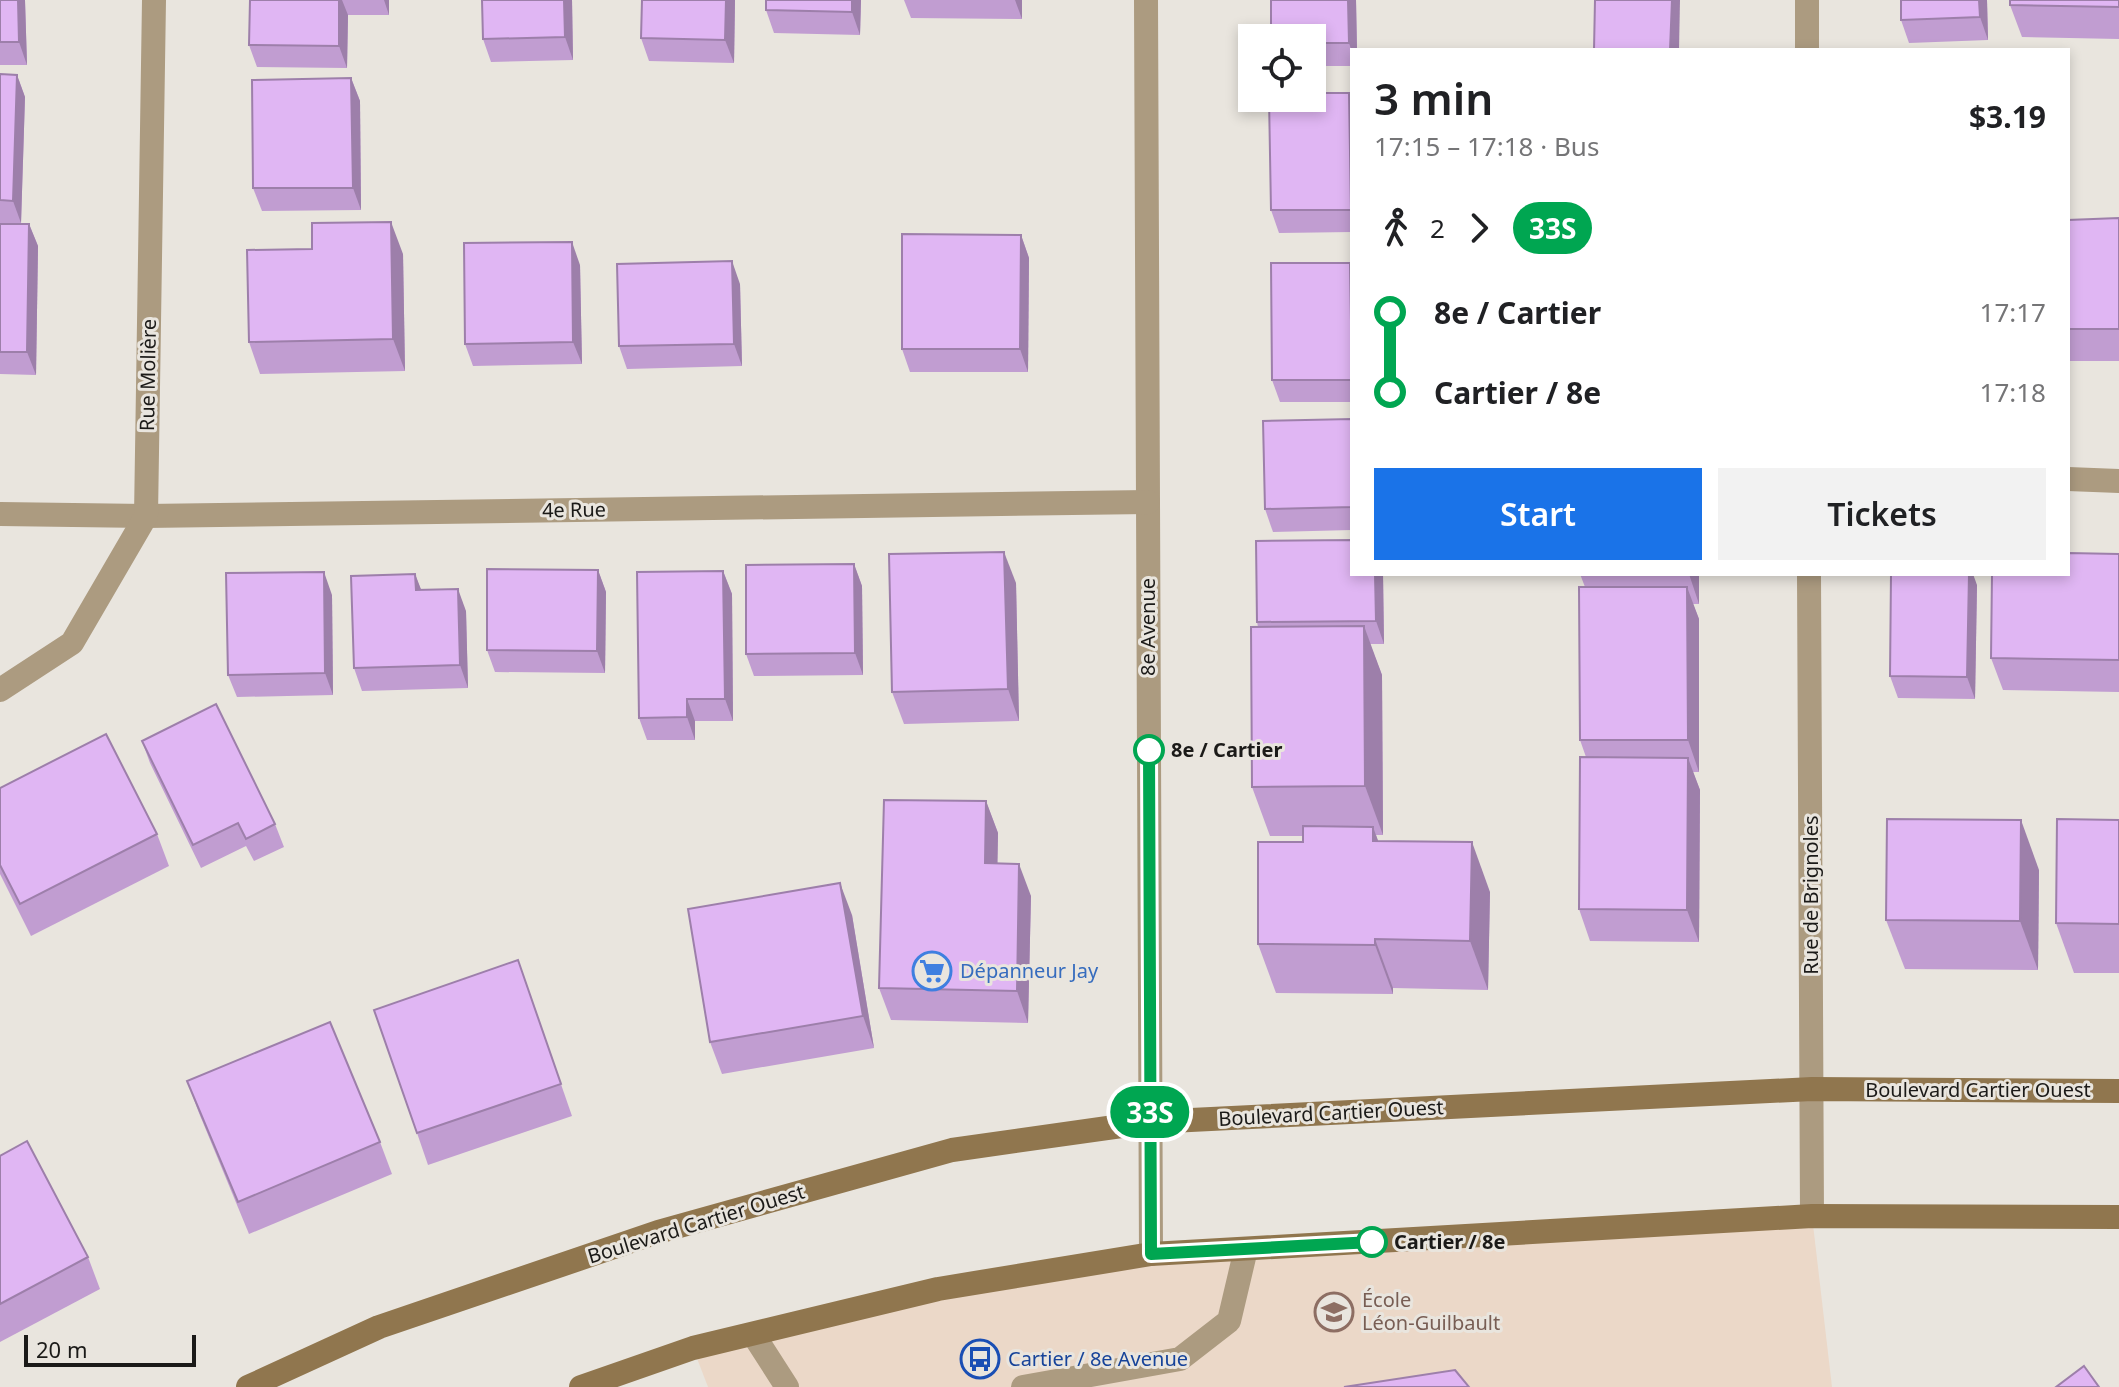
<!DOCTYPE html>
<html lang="en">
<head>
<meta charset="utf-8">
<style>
  :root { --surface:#fff; --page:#f2f2f2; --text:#202124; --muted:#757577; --accent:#1a73e8 }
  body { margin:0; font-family:"Noto Sans",sans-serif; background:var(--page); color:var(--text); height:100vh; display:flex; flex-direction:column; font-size:30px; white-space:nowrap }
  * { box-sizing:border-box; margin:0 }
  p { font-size:26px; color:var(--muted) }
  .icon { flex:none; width:44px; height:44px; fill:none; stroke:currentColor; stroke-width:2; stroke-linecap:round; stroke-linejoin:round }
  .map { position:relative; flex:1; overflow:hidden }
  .drawer { position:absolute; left:1350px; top:48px; width:720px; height:528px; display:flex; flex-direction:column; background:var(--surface); border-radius:0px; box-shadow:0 4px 12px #0003 }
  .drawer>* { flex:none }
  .badge { padding:0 16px; border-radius:26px; font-size:28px; line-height:52px }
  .tools { position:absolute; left:1238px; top:24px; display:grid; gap:16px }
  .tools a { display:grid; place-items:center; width:88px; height:88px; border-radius:0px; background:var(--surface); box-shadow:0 4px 12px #0003; font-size:40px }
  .scale { position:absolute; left:24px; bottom:20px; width:172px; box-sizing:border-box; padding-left:8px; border:4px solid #1b1a18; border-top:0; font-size:22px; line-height:28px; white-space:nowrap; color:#1b1a18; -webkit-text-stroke:6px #e9e5de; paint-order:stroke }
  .map>.badge { position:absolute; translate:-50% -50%; box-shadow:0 0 0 4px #fff }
  .legs { display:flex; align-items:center; gap:12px; height:88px; padding:0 24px; font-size:26px }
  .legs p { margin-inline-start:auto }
  .overview { display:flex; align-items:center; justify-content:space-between; height:136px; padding:0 24px }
  h1 { font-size:44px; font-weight:600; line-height:60px }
  .cta { display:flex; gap:16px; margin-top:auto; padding:16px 24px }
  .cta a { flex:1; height:92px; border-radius:0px; background:var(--accent); color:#fff; font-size:32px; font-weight:600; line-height:92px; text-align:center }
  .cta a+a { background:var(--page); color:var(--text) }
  ul { padding:0 24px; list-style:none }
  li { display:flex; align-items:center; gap:28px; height:80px; font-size:30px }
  li i { display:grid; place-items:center; width:12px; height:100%; margin:0 10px; background:currentColor }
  li i::after { content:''; width:20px; height:20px; margin:-10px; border:6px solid; border-radius:50%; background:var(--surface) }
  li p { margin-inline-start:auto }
  li:first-child i { background:linear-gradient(#0000 50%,currentColor 0) }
  li:last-child i { background:linear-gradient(currentColor 50%,#0000 0) }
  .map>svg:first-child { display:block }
  .education { fill:#ebd8c8 }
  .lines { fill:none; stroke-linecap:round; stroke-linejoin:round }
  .lane { stroke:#ac9b80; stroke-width:24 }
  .street { stroke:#ac9b80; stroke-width:24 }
  .secondary { stroke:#90764e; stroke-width:24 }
  .wall { fill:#c19dd1 }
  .shaded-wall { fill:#9d7faa }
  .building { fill:#e0b6f3; stroke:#9d7faa; stroke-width:2 }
  .line-1-casing { stroke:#fff; stroke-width:18 }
  .line-1 { stroke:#00a651; stroke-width:12 }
  .stop-1-dot { fill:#fff; stroke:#00a651; stroke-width:4 }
  .labels { text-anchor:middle; stroke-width:6; stroke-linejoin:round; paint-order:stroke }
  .street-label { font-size:20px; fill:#1b1a18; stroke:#e9e5de }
  .stop-label { font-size:20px; font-weight:bold; fill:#1b1a18; stroke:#e9e5de; text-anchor:start }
  .shop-label { font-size:20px; fill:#366cbe; stroke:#e9e5de; text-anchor:start }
  .education-label { font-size:20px; fill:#785e54; stroke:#e9e5de; text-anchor:start }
  .transit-label { font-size:20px; fill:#164399; stroke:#e9e5de; text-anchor:start }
</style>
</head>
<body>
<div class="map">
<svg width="2119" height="1387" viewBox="0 0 2119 1387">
  <rect width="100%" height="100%" fill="#e9e5de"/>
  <polygon class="education" points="1812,1216 1832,1387 708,1387 693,1348 1151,1254"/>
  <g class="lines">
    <g class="lane">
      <polyline points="753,1334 787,1387"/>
      <polyline points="1023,1387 1180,1359 1229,1321 1246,1249"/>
    </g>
    <g class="street">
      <polyline points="1146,0 1151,1254"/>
      <polyline points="1807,0 1807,50"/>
      <polyline points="2068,479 2119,481"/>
      <polyline points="0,514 146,516 1148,502"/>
      <polyline points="1809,574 1812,1216"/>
      <polyline points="0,690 72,643 146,516 154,0"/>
    </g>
    <g class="secondary">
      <polyline points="248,1387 379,1327 658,1232 952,1150 1150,1122 1812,1089 2119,1091"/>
      <polyline points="581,1387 693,1348 938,1289 1151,1254 1812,1216 2119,1217"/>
    </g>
  </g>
  <g class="wall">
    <polygon points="0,0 25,0 27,65 0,65"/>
    <polygon points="250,0 389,0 389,15 348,15 347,68 257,67 249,45"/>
    <polygon points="482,0 595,0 572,0 573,60 491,62 483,39"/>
    <polygon points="735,0 734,63 649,61 641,38"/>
    <polygon points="861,0 860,35 774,33 766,10"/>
    <polygon points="904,0 1022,0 1022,19 911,18"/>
    <polygon points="1271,0 1356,0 1357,50 1352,50 1352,66 1312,66 1312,38"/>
    <polygon points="1901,0 1987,0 1988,40 1909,43 1901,20"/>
    <polygon points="2119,0 2119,39 2022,37 2010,5"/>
    <polygon points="0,74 17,75 25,97 21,223 0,223"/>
    <polygon points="351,78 360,101 361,210 262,211 253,188"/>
    <polygon points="1349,93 1352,101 1352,232 1279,233 1271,210"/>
    <polygon points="2119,218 2119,361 2068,361 2068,220"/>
    <polygon points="0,224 29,224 38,246 36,375 0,374"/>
    <polygon points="1021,235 1029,258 1028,372 910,372 902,349"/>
    <polygon points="312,249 403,254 405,371 260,374 249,342"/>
    <polygon points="580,265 582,364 473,366 465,344"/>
    <polygon points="1352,268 1352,402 1280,402 1272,380"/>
    <polygon points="740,284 742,366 627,369 619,346"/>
    <polygon points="1352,419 1352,530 1273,532 1265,509"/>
    <polygon points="2119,554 2119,692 2003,690 1991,658"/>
    <polygon points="854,564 862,586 863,675 754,676 746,654"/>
    <polygon points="598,570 606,592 605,673 495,672 487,650"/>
    <polygon points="723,571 732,594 733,721 695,721 695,740 647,740 639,718"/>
    <polygon points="415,574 421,590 466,611 468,688 362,691 354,668"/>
    <polygon points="1352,574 1383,574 1384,644 1370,644 1382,675 1383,835 1376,835 1378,841 1490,892 1488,990 1393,988 1393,994 1276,993 1258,944 1303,842 1303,836 1270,836 1252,787 1258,627 1257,622"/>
    <polygon points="1580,574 1699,574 1699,604 1693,604 1699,619 1699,772 1693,772 1700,790 1699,942 1590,941 1579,909 1586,757 1580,740 1585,587"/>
    <polygon points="1016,583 1019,721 904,724 892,692"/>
    <polygon points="1977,585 1975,699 1898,698 1890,676"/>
    <polygon points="332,595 333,695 237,697 228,675"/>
    <polygon points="142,741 275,824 284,847 254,861 246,846 201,868 150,763"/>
    <polygon points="0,788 157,834 169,866 31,936 0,874"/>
    <polygon points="986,801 998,833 997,863 1031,896 1028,1023 891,1020 879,988"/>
    <polygon points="2119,820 2119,973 2074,973 2056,923"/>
    <polygon points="2039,870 2038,970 1905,969 1886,920"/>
    <polygon points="852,915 874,1048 722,1074 710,1042"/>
    <polygon points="518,960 572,1116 428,1165 417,1133"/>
    <polygon points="187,1081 380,1142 392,1174 249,1234 199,1113"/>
    <polygon points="0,1156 88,1257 100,1289 0,1342"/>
  </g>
  <g class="shaded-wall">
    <polygon points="18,0 25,0 27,65 19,42"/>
    <polygon points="339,0 342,0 348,15 347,68 339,46"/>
    <polygon points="384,0 389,0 389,15"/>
    <polygon points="564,0 572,0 573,60 565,37"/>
    <polygon points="726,0 735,0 734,63 725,40"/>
    <polygon points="852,0 861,0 860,35 852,12"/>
    <polygon points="1015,0 1022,0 1022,19"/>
    <polygon points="1348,0 1356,0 1357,50 1352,50 1352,52 1349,43"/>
    <polygon points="1672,0 1680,0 1679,50 1670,50"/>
    <polygon points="1979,0 1987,0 1988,40 1980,17"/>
    <polygon points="17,75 25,97 21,223 13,201"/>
    <polygon points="351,78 360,101 361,210 353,188"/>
    <polygon points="1349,93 1352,101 1352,213 1351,210"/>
    <polygon points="391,222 403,254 405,371 393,339"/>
    <polygon points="29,224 38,246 36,375 27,352"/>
    <polygon points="1021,235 1029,258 1028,372 1020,349"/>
    <polygon points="572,242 580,265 582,364 573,342"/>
    <polygon points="732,261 740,284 742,366 734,344"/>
    <polygon points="1350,263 1352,268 1352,381 1352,380"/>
    <polygon points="1004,552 1016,583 1019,721 1008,689"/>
    <polygon points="854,564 862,586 863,675 855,653"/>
    <polygon points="598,570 606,592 605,673 597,651"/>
    <polygon points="723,571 732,594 733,721 725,699"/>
    <polygon points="324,572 332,595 333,695 325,673"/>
    <polygon points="415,574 424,597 416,590"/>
    <polygon points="1375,574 1383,574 1384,644 1376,621"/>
    <polygon points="1689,574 1699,574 1699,604"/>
    <polygon points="1969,574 1973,574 1977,585 1975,699 1967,677"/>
    <polygon points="1687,587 1699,619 1699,772 1688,740"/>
    <polygon points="458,589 466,611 468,688 460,665"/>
    <polygon points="1364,626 1382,675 1383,835 1365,786"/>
    <polygon points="687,699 695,721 695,740 687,717"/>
    <polygon points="1688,758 1700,790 1699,942 1687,910"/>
    <polygon points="986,801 998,833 997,895 985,863"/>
    <polygon points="2021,820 2039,870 2038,970 2020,921"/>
    <polygon points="1373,827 1391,876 1373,841"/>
    <polygon points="1472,842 1490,892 1488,990 1470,941"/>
    <polygon points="1019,864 1031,896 1028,1023 1017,991"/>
    <polygon points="840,883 852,915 874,1048 863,1016"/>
    <polygon points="1375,939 1393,988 1393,994 1375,945"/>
  </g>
  <g class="building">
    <polygon points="0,0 18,0 19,42 0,42"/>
    <polygon points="250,0 339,0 339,46 249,45"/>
    <polygon points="482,0 564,0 565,37 483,39"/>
    <polygon points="642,0 726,0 725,40 641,38"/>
    <polygon points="766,0 852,0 852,12 766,10"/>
    <polygon points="1271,0 1348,0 1349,43 1312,43 1312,38 1271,38"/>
    <polygon points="1595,0 1672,0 1670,50 1594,50"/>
    <polygon points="1901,0 1979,0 1980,17 1901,20"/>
    <polygon points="2010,0 2119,0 2119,7 2010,5"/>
    <polygon points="0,74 17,75 13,201 0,200"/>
    <polygon points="351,78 353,188 253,188 252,80"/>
    <polygon points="1312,93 1349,93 1351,210 1271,210 1269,98 1312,98"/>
    <polygon points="2119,218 2119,329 2068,329 2068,220"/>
    <polygon points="391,222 393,339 249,342 247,250 312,249 312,223"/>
    <polygon points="0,224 29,224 27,352 0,352"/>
    <polygon points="902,234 1021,235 1020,349 902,349"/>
    <polygon points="572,242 573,342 465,344 464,243"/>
    <polygon points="732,261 734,344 619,346 617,264"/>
    <polygon points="1271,263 1350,263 1352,380 1272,380"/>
    <polygon points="1352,419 1352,507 1265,509 1263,421"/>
    <polygon points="1352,540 1352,574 1375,574 1376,621 1257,622 1256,541"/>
    <polygon points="1004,552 1008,689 892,692 889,554"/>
    <polygon points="2068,553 2119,554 2119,660 1991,658 1992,574 2068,574"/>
    <polygon points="854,564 855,653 746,654 746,565"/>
    <polygon points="487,569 598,570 597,651 487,650"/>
    <polygon points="723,571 725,699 687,699 687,717 639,718 637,572"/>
    <polygon points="324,572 325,673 228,675 226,573"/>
    <polygon points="415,574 416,590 458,589 460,665 354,668 351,576"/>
    <polygon points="1891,574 1969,574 1967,677 1890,676"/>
    <polygon points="1579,587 1687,587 1688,740 1580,740"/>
    <polygon points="1364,626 1365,786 1252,787 1251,627"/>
    <polygon points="216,704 275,824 246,839 238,823 193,845 142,741"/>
    <polygon points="106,734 157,834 20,904 0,865 0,788"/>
    <polygon points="1580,757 1688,758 1687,910 1579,909"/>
    <polygon points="884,800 986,801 985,863 1019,864 1017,991 879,988"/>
    <polygon points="1887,819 2021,820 2020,921 1886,920"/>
    <polygon points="2057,819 2119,820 2119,924 2056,923"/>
    <polygon points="1303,826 1373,827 1373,841 1472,842 1470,941 1375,939 1375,945 1258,944 1258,842 1303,842"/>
    <polygon points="840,883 863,1016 710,1042 688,909"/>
    <polygon points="518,960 561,1084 417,1133 374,1010"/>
    <polygon points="330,1022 380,1142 238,1202 187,1081"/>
    <polygon points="27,1141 88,1257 0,1304 0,1156"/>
    <polygon points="2084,1366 2099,1387 2056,1387"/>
    <polygon points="1455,1370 1469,1387 1344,1387"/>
  </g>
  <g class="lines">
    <g class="line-1-casing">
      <polyline id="line-1" points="1149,750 1151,1254 1372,1242"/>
    </g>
    <use href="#line-1" class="line-1"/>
  </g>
  <defs>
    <g id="supermarket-ring" transform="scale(2)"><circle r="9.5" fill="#e9e5de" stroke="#3f7fe0" stroke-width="1.5"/><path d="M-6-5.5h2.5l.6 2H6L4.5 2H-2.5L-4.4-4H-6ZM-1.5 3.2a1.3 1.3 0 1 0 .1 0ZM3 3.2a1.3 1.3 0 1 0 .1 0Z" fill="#3f7fe0"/></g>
    <g id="school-ring" transform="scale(2)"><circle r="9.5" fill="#e9e5de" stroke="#8d6e63" stroke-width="1.5"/><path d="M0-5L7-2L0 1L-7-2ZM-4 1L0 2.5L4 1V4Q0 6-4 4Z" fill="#8d6e63"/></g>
    <g id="bus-ring" transform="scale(2)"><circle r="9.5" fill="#e9e5de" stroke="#1a4fb4" stroke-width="1.5"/><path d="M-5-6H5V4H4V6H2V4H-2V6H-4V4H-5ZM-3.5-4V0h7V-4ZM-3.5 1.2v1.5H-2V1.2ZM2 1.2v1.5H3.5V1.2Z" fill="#1a4fb4"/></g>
  </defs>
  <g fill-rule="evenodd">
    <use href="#supermarket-ring" x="932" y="971"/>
    <use href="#school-ring" x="1334" y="1312"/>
    <use href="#bus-ring" x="980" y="1359"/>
  </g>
  <g class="stop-1-dot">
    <circle cx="1149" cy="750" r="14"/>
    <circle cx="1372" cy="1242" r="14"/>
  </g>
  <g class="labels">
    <g class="street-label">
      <text transform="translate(148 375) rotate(-89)" y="7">Rue Molière</text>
      <text transform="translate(574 510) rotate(-1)" y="7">4e Rue</text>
      <text transform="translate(1148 627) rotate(-90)" y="7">8e Avenue</text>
      <text transform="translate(1811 895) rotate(-90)" y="7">Rue de Brignoles</text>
      <text x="1978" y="1097">Boulevard Cartier Ouest</text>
      <text transform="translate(1331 1113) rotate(-3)" y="7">Boulevard Cartier Ouest</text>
      <text transform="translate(696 1224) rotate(-17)" y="7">Boulevard Cartier Ouest</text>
    </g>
    <g class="stop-label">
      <text x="1171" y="757">8e / Cartier</text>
      <text x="1394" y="1249">Cartier / 8e</text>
    </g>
    <g class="shop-label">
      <text x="960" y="978">Dépanneur Jay</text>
    </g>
    <g class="education-label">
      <text x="1362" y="1307">École<tspan x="1362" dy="23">Léon-Guilbault</tspan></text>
    </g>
    <g class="transit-label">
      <text x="1008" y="1366">Cartier / 8e Avenue</text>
    </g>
  </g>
</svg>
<div class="tools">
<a><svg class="icon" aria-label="locate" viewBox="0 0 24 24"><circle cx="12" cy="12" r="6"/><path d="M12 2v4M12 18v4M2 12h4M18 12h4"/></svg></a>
</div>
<div class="scale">20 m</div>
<b class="badge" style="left:1150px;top:1112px;background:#00a651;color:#fff">33S</b>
<section class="drawer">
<div class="overview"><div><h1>3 min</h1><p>17:15 – 17:18 · Bus</p></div><b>$3.19</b></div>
<div class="legs"><svg class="icon" aria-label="walk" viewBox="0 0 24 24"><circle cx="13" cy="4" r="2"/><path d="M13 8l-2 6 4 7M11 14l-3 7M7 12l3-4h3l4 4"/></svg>2<svg class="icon" aria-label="forward" viewBox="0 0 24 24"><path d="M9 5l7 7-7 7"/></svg><b class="badge" style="background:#00a651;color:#fff">33S</b></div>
<ul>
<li><i style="color:#00a651"></i><b>8e / Cartier</b><p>17:17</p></li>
<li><i style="color:#00a651"></i><b>Cartier / 8e</b><p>17:18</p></li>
</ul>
<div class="cta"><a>Start</a><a>Tickets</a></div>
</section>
</div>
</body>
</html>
